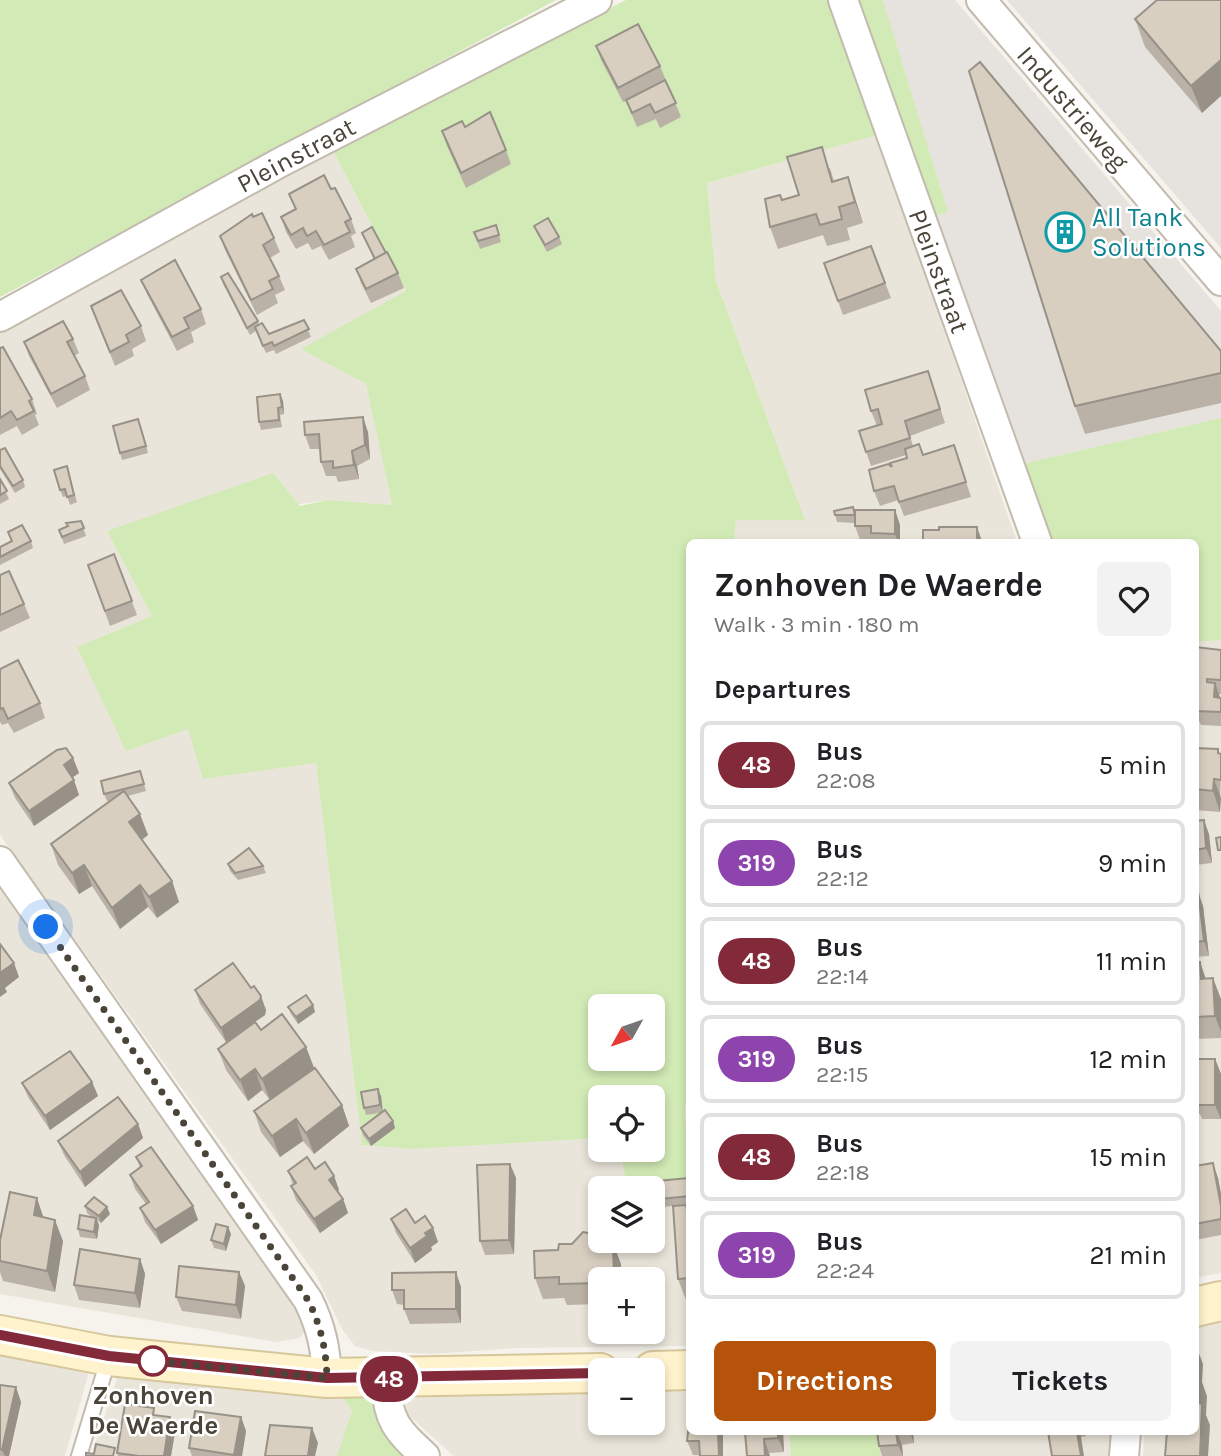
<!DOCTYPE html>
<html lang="en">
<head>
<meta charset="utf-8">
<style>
  :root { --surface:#fff; --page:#f2f2f2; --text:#202124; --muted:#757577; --line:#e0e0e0; --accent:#b45309 }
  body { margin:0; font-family:Karla,sans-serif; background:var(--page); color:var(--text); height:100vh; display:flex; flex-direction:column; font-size:26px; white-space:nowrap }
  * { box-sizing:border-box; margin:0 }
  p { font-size:23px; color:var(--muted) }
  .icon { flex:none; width:38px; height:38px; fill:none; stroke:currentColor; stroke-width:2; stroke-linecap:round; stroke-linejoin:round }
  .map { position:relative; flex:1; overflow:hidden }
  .drawer { position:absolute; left:686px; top:539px; width:513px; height:896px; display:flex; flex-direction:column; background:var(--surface); border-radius:10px; box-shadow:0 4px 10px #0003 }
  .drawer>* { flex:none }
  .badge { padding:0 14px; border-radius:23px; font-size:24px; line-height:46px }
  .needle { width:46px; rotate:230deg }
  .tools { position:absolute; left:588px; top:994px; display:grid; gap:14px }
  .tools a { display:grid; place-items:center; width:77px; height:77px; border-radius:10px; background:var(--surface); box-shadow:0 4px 10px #0003; font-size:35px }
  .you { position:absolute; width:35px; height:35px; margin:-18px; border:5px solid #fff; border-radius:50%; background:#1a73e8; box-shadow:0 0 0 10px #1a73e833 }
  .map>.badge { position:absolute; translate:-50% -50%; box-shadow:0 0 0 4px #fff }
  h2 { padding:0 28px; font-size:26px; line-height:63px }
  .round { display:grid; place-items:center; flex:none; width:74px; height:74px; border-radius:10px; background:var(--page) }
  .summary { display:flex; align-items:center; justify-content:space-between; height:119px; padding:0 28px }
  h1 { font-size:33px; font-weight:700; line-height:52px }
  .action { display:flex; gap:14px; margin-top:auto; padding:14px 28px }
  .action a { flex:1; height:80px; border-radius:10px; background:var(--accent); color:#fff; font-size:28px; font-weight:700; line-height:80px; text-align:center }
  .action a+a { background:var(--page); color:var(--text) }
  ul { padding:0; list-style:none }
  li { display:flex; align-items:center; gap:21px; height:88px; margin:0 14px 10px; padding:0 14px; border:4px solid var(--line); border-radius:10px }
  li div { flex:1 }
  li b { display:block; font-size:26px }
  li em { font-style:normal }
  li .badge { min-width:77px; font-weight:700; text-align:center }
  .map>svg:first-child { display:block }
  .residential { fill:#eae5da; fill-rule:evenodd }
  .industrial { fill:#e6e2dd }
  .green { fill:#d2eab5; fill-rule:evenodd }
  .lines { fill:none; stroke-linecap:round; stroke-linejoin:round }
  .lane-casing { stroke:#c2bbae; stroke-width:18 }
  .street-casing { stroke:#c2bbae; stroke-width:32 }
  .secondary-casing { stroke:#d6c79b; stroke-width:42 }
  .lane { stroke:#fff; stroke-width:14 }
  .street { stroke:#fff; stroke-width:28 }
  .secondary { stroke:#fff3cd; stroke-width:38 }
  .wall { fill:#bab2a6 }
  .shaded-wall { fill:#979187 }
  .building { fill:#d8cfc1; stroke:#979187; stroke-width:2 }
  .line-casing { stroke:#fff; stroke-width:16 }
  .line { stroke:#822a3a; stroke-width:10 }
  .walk { stroke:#4b4439; stroke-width:7; stroke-dasharray:0 12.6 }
  .stop-dot { fill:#fff; stroke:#822a3a; stroke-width:3.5 }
  .labels { text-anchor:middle; stroke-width:5; stroke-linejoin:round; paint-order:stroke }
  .street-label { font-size:26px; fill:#4b4439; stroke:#fff }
  .culture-label { font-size:26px; fill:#0d838f; stroke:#fff; text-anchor:start }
  .stop-label { font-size:26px; font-weight:bold; fill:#4b4439; stroke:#fff }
</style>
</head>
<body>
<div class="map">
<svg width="1221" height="1456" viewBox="0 0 1221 1456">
  <rect width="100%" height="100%" fill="#f6f3ec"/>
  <g class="residential">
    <polygon points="884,133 953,356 1017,542 734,542 736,520 805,520 716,281 707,183"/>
    <path d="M333,151l73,141 -104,57 64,35 26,121 -64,-5 -221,31 45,85 -75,31 112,82 14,50 113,-16 46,382 51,4 187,-11v12h20l7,38h-27v53h53v-53h-18l54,-7v165l-172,2 -85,6 -60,-3 -17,-5 -13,-17 -26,-54 -316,-440v-505zM600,1279h53v53h-53z"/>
    <polygon points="1221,640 1221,1273 1195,1278 1195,642"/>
    <polygon points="0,884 267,1260 308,1326 300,1338 276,1342 0,1294"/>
    <polygon points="1221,1313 1221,1456 1143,1456 1144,1432 1195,1432 1195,1319"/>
    <polygon points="0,1347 91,1365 65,1456 0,1456"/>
    <polygon points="121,1367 339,1392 352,1411 337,1456 91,1456"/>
    <polygon points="689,1379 690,1432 789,1432 791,1456 454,1456 408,1415 405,1403 414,1393 600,1382 600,1423 653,1423 653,1381"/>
    <polygon points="879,1432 1118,1432 1116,1456 881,1456"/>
  </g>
  <g class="industrial">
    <polygon points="883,0 955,0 1221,311 1221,418 1022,464 933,216 948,212"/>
    <polygon points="1007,0 1221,0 1221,248"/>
  </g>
  <g class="green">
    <polygon points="0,0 556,0 0,297"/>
    <path d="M626,0h206l52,133 -177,50 9,98 89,239h-69l-2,22h-44v562l-5,1 4,76 -54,7h-8l-7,-38h33v-53h-53v41l-187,11 -51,-4 -46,-382 -113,16 -15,-50 -62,22 -49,-104 75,-31 -45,-85 166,-58 27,33 28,-6 64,5 -26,-121 -65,-35 105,-58 -73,-140zM600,1006h53v53h-53z"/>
    <polygon points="856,0 883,0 948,212 933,216"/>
    <polygon points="1221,418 1221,640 1195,642 1195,542 1050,542 1022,464"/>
    <polygon points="339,1392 362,1394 371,1401 411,1453 409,1456 337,1456 352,1411"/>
    <polygon points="789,1432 879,1432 881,1456 791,1456"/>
  </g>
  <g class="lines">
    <g class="lane-casing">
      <polyline id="lane" points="79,1456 109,1357"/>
    </g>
    <g class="street-casing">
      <g id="street">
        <polyline points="843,0 1037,542"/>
        <polyline points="981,0 1221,281"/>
        <polyline points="0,317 281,162 597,0"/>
        <path d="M0,861l308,439c13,26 18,49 19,78"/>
        <path d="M387,1379c-2,40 11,52 38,77"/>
        <polyline points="1124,1456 1126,1432"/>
      </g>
    </g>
    <g class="secondary-casing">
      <g id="secondary">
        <polyline points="1195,1307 1221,1301"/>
        <polyline points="0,1335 109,1356 327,1378 600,1373"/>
        <polyline points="653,1371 690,1370"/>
      </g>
    </g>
    <use href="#lane" class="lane"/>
    <use href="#street" class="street"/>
    <use href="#secondary" class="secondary"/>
  </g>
  <g class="wall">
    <polygon points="1221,0 1202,113 1145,47 1135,19"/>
    <polygon points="596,46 660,66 681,117 660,128 656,119 637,127 626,101 623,102 601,60"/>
    <polygon points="465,127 506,150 511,164 466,188 447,146 442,131"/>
    <polygon points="830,168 834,181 848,177 863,223 847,228 850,240 827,246 823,235 778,249 770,227 782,200 799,195"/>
    <polygon points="331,189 351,219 356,233 351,236 355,247 329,260 321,246 312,250 308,243 296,249 286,232 281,217 295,209 289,194"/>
    <polygon points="253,217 274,238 280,252 270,258 279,276 285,290 275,295 278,303 257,315 225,250 220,236"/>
    <polygon points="496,225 501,242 480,249 474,232"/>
    <polygon points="534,226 559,237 562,244 547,252 537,233"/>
    <polygon points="362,233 398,273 404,288 371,303 361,283 356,269 374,259"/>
    <polygon points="871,246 891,298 843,315 824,263"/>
    <polygon points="221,277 258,321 259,324 269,334 304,320 311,337 276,354 274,350 266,353 256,331 250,335 223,284"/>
    <polygon points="141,280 201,309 206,324 191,332 194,342 177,351 147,294"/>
    <polygon points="91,306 141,326 146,341 132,349 134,356 115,366"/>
    <polygon points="73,339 79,353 74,356 85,376 90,390 57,408 29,356 24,342"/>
    <polygon points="0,348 32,399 37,414 35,415 39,425 22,435 17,426 0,435"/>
    <polygon points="1221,351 1221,403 1085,434 1075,406"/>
    <polygon points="933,386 945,423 910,436 913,446 923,455 954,445 971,497 904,516 898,500 880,506 874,491 892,467 907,458 906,455 871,466 859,431 877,426 871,411"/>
    <polygon points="280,394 283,401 284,414 280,415 282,427 261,430 259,422"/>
    <polygon points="141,426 148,453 122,460 120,453"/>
    <polygon points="368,432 370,459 357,466 359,479 338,482 336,476 326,476 321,462 320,449 310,449 305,435"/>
    <polygon points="0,450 23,480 25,487 15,493 0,469"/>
    <polygon points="67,466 77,502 70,505 67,496 63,497 60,490"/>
    <polygon points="0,479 9,499 0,504"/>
    <polygon points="895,510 900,525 900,542 875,542 874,541 860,540 855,526 855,523 837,522 834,511 855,512"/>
    <polygon points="81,521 86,536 64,544 59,530"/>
    <polygon points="8,532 31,541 33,548 0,565 0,547 11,541"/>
    <polygon points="114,554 137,615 110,626 88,565"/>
    <polygon points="0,575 24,604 30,618 0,632"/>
    <polygon points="1195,647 1221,650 1221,694 1218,694 1220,698 1221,698 1221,726 1201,725 1195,712"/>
    <polygon points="0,669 40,703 45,718 14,733 8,723 2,725 0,722"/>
    <polygon points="1195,748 1221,754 1220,812 1195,810"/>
    <polygon points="73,758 79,773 72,777 79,795 34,826 15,798 9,783"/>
    <polygon points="140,771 146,791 128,796 148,835 142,840 172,881 179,902 157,918 148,907 120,929 92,886 79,894 58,865 51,844 112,800 107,801 104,794"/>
    <polygon points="1195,821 1209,834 1212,863 1195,865"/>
    <polygon points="228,864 263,866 266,873 238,880 230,871"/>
    <polygon points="1195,892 1203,906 1209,956 1195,957"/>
    <polygon points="1195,962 1200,962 1206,979 1221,999 1221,1038 1195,1039"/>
    <polygon points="251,988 266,1010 265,1015 226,1042 200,1004 195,990"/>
    <polygon points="313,1005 315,1012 298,1024 291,1014 288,1007"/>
    <polygon points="261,1030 306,1047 314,1068 279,1093 342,1105 349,1126 314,1154 303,1141 280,1157 261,1132 254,1111 270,1100 262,1090 248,1101 226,1070 218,1049"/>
    <polygon points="1195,1053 1200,1059 1215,1059 1221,1074 1221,1119 1202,1119 1200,1114 1195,1114"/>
    <polygon points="92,1082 98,1096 50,1130 28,1097 22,1083"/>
    <polygon points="381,1096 382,1111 393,1121 395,1128 371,1146 363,1135 361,1128 380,1113 366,1115 364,1108"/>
    <polygon points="138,1124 143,1138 85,1187 64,1155 58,1141"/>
    <polygon points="136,1157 193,1206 198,1220 161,1244 145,1222 140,1208 146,1204 135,1189 130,1175 140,1168"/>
    <polygon points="510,1164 516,1178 514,1254 485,1255 480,1241"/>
    <polygon points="1195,1166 1218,1178 1221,1194 1221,1235 1195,1240"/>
    <polygon points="315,1169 334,1176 339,1190 338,1191 343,1199 348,1213 320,1233 296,1200 291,1186 293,1185 288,1171"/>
    <polygon points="688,1178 690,1181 690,1204 663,1207 660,1199"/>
    <polygon points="686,1205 688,1210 690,1210 690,1300 686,1300 678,1279"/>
    <polygon points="85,1206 110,1214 101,1223 97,1220 99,1225 97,1239 80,1237 78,1229 93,1218 87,1213"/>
    <polygon points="44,1217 63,1241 55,1292 3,1281 0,1272 0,1240"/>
    <polygon points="391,1219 415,1223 433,1228 438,1242 431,1247 432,1250 415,1263 396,1233"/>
    <polygon points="231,1234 226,1251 214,1248 211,1240"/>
    <polygon points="598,1243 621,1264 621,1279 600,1279 600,1304 567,1305 564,1298 543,1299 535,1278 558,1250"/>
    <polygon points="140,1259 145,1274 140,1308 79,1300 74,1285"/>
    <polygon points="239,1272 245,1286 241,1319 182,1311 176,1297"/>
    <polygon points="461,1287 461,1323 410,1324 404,1309 404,1305 397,1304 392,1290"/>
    <polygon points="0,1385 21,1402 9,1456 0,1456"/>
    <polygon points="157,1415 175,1432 171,1456 118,1456 117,1453"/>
    <polygon points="241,1417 246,1431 242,1456 192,1456 189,1448"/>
    <polygon points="690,1432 723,1432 723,1456 693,1455 687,1441"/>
    <polygon points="745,1432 783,1432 784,1452 769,1453"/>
    <polygon points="877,1432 913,1432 914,1443 902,1445 903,1456 882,1456 879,1446"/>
    <polygon points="1048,1432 1085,1432 1086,1436 1081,1437"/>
  </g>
  <g class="shaded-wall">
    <polygon points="1221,60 1221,96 1202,113 1191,86"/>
    <polygon points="848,177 855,198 863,223 855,202"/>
    <polygon points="280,394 283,401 284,414 282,407"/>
    <polygon points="363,417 368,432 370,459 365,445"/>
    <polygon points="352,451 357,466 359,479 354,465"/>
    <polygon points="895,510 900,525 900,542 898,542 895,534"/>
    <polygon points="977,527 982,541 982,542 977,542"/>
    <polygon points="1215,683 1220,697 1214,697"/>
    <polygon points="73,758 79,773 69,780 64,765"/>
    <polygon points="1214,779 1221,798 1220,812 1213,791"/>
    <polygon points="74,780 79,795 34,826 29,811"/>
    <polygon points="140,814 148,835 137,843 129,822"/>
    <polygon points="1204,820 1209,834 1212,863 1206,848"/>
    <polygon points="84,865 92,886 79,894 72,873"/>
    <polygon points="172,881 179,902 157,918 149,897"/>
    <polygon points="140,885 148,907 120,929 112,908"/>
    <polygon points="1198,891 1203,906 1209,956 1204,941"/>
    <polygon points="1200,962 1207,983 1201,979"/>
    <polygon points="14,963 19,977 5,988 7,992 0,997 0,973"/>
    <polygon points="1213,978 1221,999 1221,1032 1215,1016"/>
    <polygon points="261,996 266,1010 265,1015 226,1042 221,1028"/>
    <polygon points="313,1005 315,1012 298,1024 296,1017"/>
    <polygon points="306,1047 314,1068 270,1100 262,1079"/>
    <polygon points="1215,1059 1221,1074 1221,1119 1215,1105"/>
    <polygon points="255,1069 262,1090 248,1101 240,1080"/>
    <polygon points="92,1082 98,1096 50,1130 45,1116"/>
    <polygon points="378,1089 381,1096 383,1113 380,1105"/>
    <polygon points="342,1105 349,1126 314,1154 306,1133"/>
    <polygon points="296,1119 303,1141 280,1157 272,1136"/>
    <polygon points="393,1121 395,1128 371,1146 369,1139"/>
    <polygon points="138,1124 143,1138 85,1187 80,1172"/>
    <polygon points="1213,1163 1218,1178 1221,1194 1221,1206"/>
    <polygon points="510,1164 516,1178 514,1254 509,1240"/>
    <polygon points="334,1176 339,1190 334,1194 329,1180"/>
    <polygon points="37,1198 44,1219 34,1215"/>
    <polygon points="343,1199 348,1213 320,1233 314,1219"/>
    <polygon points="193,1206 198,1220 161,1244 155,1230"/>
    <polygon points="107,1207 110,1214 101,1223 99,1216"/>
    <polygon points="96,1218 99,1225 97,1239 94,1232"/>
    <polygon points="55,1220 63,1241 55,1292 47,1271"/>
    <polygon points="228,1227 231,1234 226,1251 224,1244"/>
    <polygon points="433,1228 438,1242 431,1247 432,1250 415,1263 410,1248 425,1233"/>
    <polygon points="613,1243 621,1264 621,1279 614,1279"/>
    <polygon points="140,1259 145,1274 140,1308 135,1293"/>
    <polygon points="239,1272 245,1286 241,1319 236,1305"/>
    <polygon points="456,1272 461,1287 461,1323 456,1309"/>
    <polygon points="1195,1343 1203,1364 1202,1382 1207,1396 1206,1415 1210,1425 1208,1456 1200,1456 1198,1403 1195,1378"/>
    <polygon points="16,1387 21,1402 9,1456 5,1456 2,1450"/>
    <polygon points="170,1417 175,1432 171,1456 164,1456"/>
    <polygon points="241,1417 246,1431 242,1456 235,1456"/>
    <polygon points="312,1428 318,1443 315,1456 308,1456"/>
    <polygon points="718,1432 723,1432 723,1456 719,1456"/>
    <polygon points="778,1432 783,1432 784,1452 778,1438"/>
    <polygon points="897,1432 902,1445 903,1456 898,1445"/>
    <polygon points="910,1432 913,1432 914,1443"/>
    <polygon points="1077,1432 1079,1432 1081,1437 1084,1456 1081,1456"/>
    <polygon points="764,1439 769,1453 770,1456 765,1456"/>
  </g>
  <g class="building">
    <polygon points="1157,0 1221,0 1221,60 1191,86 1135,19"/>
    <polygon points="638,24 660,66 618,88 596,46"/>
    <polygon points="980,62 1221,351 1221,373 1075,406 969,71"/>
    <polygon points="665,80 676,103 655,113 650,104 632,113 626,100"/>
    <polygon points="490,112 506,150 461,173 442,131 462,121 465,127"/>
    <polygon points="822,147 832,182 848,177 855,202 839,207 842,219 820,225 816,214 770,227 765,199 780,195 782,200 799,195 787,157"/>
    <polygon points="324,175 331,189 335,188 351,219 345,222 350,232 324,245 316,231 307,236 303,228 291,235 281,217 296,209 289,194"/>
    <polygon points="262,213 274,238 263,245 279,276 269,281 273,289 251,300 220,236 252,214 253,217"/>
    <polygon points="548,218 559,237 545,245 534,226"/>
    <polygon points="496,225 499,235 478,241 474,232"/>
    <polygon points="372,227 386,253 375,259 362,233"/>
    <polygon points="871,246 885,283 838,301 824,263"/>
    <polygon points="387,252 398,273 366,289 356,269"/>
    <polygon points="175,260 201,309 184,318 189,328 172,337 141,280"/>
    <polygon points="228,273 258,321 247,328 221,277"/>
    <polygon points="121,290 141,326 126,335 129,342 110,352 91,306"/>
    <polygon points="304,320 309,329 274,346 272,342 263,346 255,327 262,323 269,334"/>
    <polygon points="63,321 73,339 67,342 85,376 51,394 24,342"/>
    <polygon points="3,347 32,399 29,401 34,411 17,420 11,411 0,418 0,348"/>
    <polygon points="928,371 940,409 905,421 910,438 866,452 859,431 882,424 878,409 871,411 865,390"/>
    <polygon points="280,394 282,407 278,408 279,420 259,422 257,397"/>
    <polygon points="363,417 365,445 352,451 354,465 333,468 333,461 321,462 319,434 305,435 304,422"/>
    <polygon points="138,419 146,446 120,453 113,426"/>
    <polygon points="919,444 923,455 954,445 966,482 899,502 894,486 874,491 869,470 888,464 892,467 890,463 907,458 905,449"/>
    <polygon points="5,448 23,480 13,486 0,466 0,450"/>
    <polygon points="67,466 74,495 67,497 65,489 60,490 54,470"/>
    <polygon points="0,479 7,491 0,495"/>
    <polygon points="853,507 855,515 835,515 834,511"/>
    <polygon points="855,510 895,510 895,534 871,533 871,526 855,526"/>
    <polygon points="81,521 84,528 62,537 59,530 68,526 66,523"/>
    <polygon points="22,525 31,541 0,557 0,547 12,541 8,532"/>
    <polygon points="939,527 977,527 977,542 906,542 906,540 923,540 923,530 939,530"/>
    <polygon points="114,554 132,601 105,611 88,565"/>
    <polygon points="9,571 24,604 0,615 0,575"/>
    <polygon points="1195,647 1221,650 1221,680 1207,679 1207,682 1215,683 1214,697 1221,698 1221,712 1196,711"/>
    <polygon points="18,660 40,703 8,719 3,708 0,709 0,669"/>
    <polygon points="66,748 73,758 64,765 74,780 29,811 9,783 57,750"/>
    <polygon points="1195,748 1218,749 1218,753 1221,754 1221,780 1214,779 1213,791 1195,789"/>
    <polygon points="140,771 144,784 104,794 101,781"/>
    <polygon points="124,791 140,814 129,822 172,881 149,897 140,885 112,908 84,865 72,873 51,844"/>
    <polygon points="1204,820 1206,848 1195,850 1195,821"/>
    <polygon points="1221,837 1221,850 1218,850 1216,838"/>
    <polygon points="249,848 263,866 235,873 228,864"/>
    <polygon points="1198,891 1204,941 1195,942 1195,892"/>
    <polygon points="0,944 14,963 0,973"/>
    <polygon points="1195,962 1200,962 1201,979 1213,978 1215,1016 1195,1017"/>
    <polygon points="233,963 251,988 254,986 261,996 260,1000 221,1028 195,990"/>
    <polygon points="306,995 313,1005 296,1017 288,1007"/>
    <polygon points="282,1014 306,1047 262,1079 255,1069 240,1080 218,1049 255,1022 261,1030"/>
    <polygon points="70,1051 92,1082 45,1116 22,1083"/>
    <polygon points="1195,1053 1198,1053 1198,1059 1215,1059 1215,1105 1196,1105 1196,1100 1195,1100"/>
    <polygon points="315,1068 342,1105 306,1133 296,1119 272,1136 254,1111"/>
    <polygon points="378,1089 380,1105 364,1108 361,1092"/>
    <polygon points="118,1097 138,1124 80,1172 58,1141"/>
    <polygon points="385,1110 393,1121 369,1139 361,1128"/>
    <polygon points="151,1147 193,1206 155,1230 140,1208 149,1202 130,1175 142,1166 136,1157"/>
    <polygon points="307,1157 315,1169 325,1162 334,1176 329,1180 343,1199 314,1219 291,1186 296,1183 288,1171"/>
    <polygon points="1213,1163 1221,1206 1221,1219 1195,1224 1195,1166"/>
    <polygon points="510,1164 509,1240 480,1241 477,1165"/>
    <polygon points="688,1178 690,1196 660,1199 658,1181"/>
    <polygon points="10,1192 37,1198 34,1215 55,1220 47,1271 0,1261 0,1240"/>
    <polygon points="94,1197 107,1207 99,1216 85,1206"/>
    <polygon points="686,1205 687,1210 690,1210 690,1278 678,1279 673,1206"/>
    <polygon points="406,1209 415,1223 425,1216 433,1228 425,1233 427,1236 410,1248 391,1219"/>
    <polygon points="80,1215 96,1218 94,1232 78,1229"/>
    <polygon points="216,1224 228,1227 224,1244 211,1240"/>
    <polygon points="583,1232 593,1234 598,1243 613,1243 614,1279 600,1279 600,1283 559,1284 559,1277 535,1278 534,1251 558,1250 559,1244 572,1244"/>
    <polygon points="80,1249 140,1259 135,1293 74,1285"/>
    <polygon points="179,1266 239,1272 236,1305 176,1297"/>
    <polygon points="456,1272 456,1309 404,1309 404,1290 392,1290 392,1273"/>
    <polygon points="1195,1375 1200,1375 1198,1403 1202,1404 1200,1456 1165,1456 1167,1432 1195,1432"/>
    <polygon points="0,1385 16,1387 2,1450 0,1449"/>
    <polygon points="125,1404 154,1408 153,1415 170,1417 164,1456 139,1456 117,1453"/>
    <polygon points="195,1411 241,1417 234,1455 189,1448"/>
    <polygon points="690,1415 690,1432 718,1432 719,1456 700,1456 699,1441 687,1441"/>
    <polygon points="270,1425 312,1428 308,1456 265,1456"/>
    <polygon points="745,1432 778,1432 778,1438 764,1439 765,1456 747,1456"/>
    <polygon points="877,1432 896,1432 898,1445 879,1446"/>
    <polygon points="1048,1432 1077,1432 1081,1456 1052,1456"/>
    <polygon points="96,1444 115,1448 113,1456 86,1456 86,1453 94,1454"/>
  </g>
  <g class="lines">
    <g class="line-casing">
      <polyline id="line" points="0,1335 109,1356 327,1378 600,1373"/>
    </g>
    <use href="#line" class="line"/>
    <path class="walk" d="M46,927l262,373c13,26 18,49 19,78l-174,-17"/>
  </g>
  <defs>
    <g id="building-ring" transform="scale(2.0125)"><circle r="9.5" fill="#fff" stroke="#0f9aa8" stroke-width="1.5"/><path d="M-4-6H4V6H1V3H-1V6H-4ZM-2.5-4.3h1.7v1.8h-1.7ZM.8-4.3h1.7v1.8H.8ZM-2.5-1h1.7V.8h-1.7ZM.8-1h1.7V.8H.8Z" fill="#0f9aa8"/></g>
  </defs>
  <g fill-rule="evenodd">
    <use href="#building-ring" x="1065" y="232"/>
  </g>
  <circle class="stop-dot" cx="153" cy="1361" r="14"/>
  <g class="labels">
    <g class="street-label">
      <text transform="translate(1073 108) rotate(49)" y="9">Industrieweg</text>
      <text transform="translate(296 155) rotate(-28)" y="9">Pleinstraat</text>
      <text transform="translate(939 271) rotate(70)" y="9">Pleinstraat</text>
    </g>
    <g class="culture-label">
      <text x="1092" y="226">All Tank<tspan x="1092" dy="30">Solutions</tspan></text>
    </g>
    <g class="stop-label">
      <text x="153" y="1404">Zonhoven<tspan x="153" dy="30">De Waerde</tspan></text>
    </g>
  </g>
</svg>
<div class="tools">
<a><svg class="needle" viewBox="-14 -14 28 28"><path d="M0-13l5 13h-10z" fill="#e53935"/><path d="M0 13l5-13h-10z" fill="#757577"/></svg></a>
<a><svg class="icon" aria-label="locate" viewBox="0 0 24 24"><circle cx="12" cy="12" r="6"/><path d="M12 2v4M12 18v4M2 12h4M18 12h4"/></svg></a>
<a><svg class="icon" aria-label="layers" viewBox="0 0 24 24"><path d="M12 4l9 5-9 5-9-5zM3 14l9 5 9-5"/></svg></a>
<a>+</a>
<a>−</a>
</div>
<div class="you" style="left:46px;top:927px"></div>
<b class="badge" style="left:389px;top:1379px;background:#822a3a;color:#fff">48</b>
<section class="drawer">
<div class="summary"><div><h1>Zonhoven De Waerde</h1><p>Walk · 3 min · 180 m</p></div><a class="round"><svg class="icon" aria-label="heart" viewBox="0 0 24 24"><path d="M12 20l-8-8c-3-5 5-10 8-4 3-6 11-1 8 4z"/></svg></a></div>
<h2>Departures</h2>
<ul>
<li><span class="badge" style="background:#822a3a;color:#fff">48</span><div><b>Bus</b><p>22:08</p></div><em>5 min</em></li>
<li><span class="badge" style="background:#8e44ad;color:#fff">319</span><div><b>Bus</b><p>22:12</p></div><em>9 min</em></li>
<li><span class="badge" style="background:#822a3a;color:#fff">48</span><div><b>Bus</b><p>22:14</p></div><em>11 min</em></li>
<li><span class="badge" style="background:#8e44ad;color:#fff">319</span><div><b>Bus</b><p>22:15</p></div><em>12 min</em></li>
<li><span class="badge" style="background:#822a3a;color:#fff">48</span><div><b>Bus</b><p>22:18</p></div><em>15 min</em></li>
<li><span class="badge" style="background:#8e44ad;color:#fff">319</span><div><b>Bus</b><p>22:24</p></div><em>21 min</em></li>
</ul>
<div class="action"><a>Directions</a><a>Tickets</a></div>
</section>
</div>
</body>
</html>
